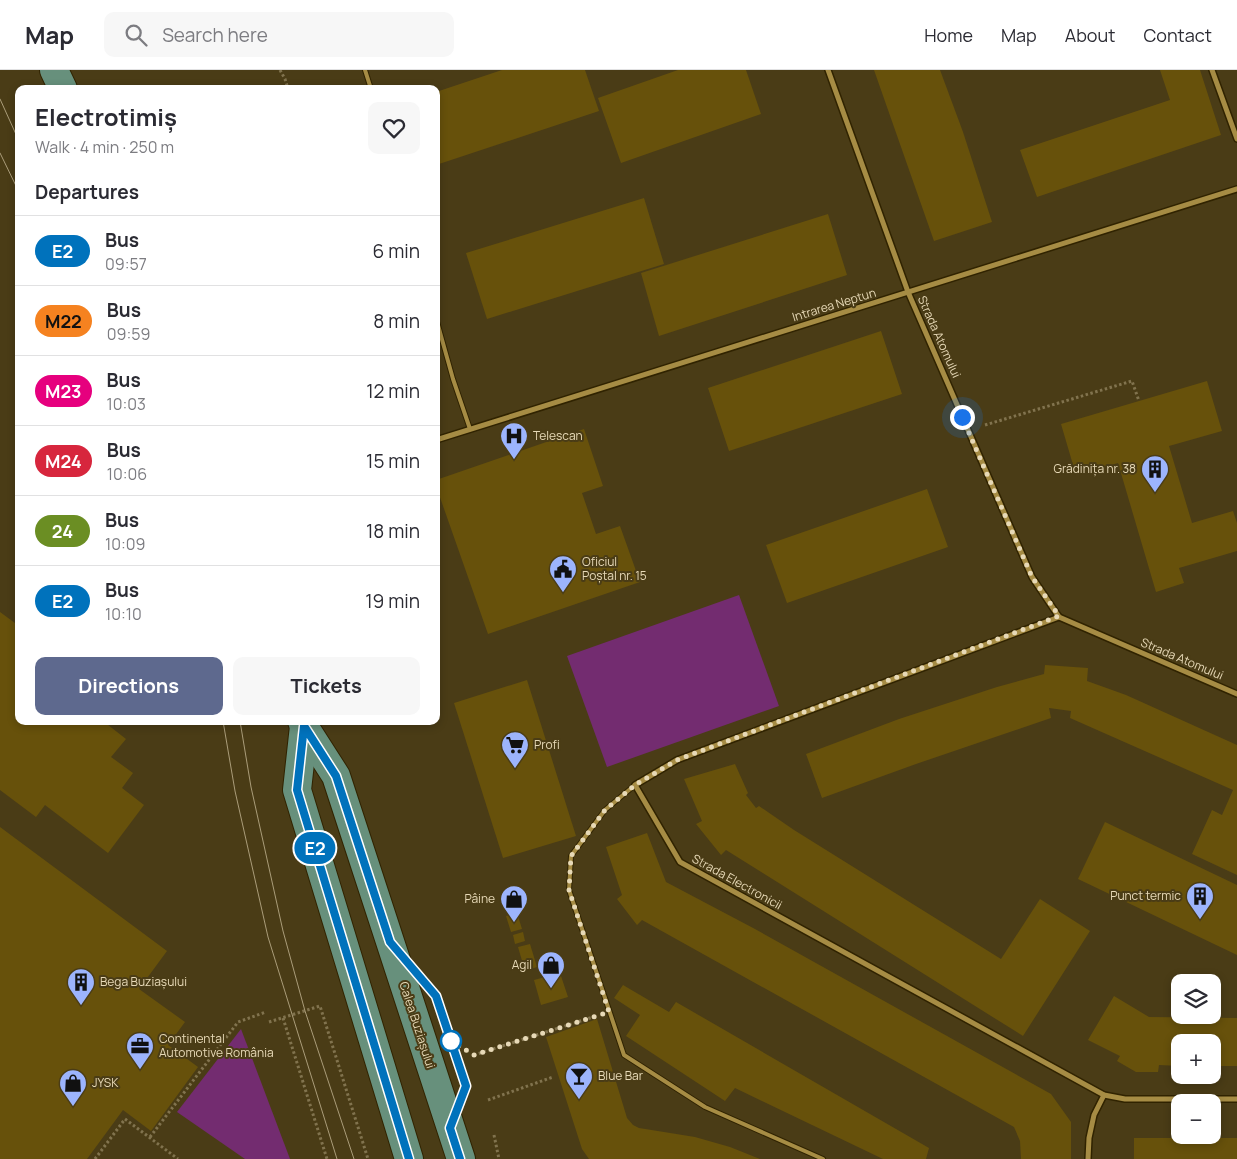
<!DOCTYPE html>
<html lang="en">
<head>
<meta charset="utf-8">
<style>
  :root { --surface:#fff; --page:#f7f7f7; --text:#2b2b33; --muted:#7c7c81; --line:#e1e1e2; --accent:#5e698e }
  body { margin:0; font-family:Manrope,sans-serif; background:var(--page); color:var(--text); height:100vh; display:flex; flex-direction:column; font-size:19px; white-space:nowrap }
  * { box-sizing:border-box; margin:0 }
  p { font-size:16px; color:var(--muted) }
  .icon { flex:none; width:28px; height:28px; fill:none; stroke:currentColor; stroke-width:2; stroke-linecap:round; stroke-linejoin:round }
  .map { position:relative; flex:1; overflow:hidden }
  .details { position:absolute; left:15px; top:15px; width:425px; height:640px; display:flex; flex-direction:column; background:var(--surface); border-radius:10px; box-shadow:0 2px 8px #0003 }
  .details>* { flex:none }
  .badge { padding:0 10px; border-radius:16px; font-size:18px; line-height:32px }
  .tools { position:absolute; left:1171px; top:904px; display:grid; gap:10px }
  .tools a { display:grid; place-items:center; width:50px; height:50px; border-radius:10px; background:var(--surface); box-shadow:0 2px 8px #0003; font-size:25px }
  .you { position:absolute; width:25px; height:25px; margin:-12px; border:4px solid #fff; border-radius:50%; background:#1a73e8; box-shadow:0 0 0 8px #1a73e833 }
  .map>.badge { position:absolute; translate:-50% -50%; box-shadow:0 0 0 2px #fff }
  h2 { padding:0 20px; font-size:19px; line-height:45px }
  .round { display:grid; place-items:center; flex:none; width:52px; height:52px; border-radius:10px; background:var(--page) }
  .summary { display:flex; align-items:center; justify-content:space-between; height:85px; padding:0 20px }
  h1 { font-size:24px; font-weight:700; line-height:38px }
  .primary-button { display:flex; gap:10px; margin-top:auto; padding:10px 20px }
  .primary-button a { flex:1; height:58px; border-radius:10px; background:var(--accent); color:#fff; font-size:20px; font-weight:700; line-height:58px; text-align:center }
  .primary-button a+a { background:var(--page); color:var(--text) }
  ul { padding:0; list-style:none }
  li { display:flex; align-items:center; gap:15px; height:70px; padding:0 20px; border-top:1px solid var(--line) }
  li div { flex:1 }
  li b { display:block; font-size:19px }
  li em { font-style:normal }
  li .badge { min-width:55px; font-weight:700; text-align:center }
  header { display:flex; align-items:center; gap:30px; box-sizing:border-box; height:70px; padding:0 25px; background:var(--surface); border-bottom:1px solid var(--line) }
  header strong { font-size:24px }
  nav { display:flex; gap:28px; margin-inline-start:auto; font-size:18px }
  .search { width:350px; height:45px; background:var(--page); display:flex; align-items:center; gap:12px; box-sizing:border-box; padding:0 18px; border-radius:10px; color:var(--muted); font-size:19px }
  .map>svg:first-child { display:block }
  .green { fill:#732c70 }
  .building { fill:#67510b }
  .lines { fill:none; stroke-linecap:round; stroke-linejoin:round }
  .lane-casing { stroke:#302300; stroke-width:6 }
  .street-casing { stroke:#302300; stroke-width:8 }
  .primary-casing { stroke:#302300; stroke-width:30 }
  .path { stroke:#81734e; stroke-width:3; stroke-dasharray:2.5 2.5; stroke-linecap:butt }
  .lane { stroke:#a68c44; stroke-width:4 }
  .street { stroke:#a68c44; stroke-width:5 }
  .primary { stroke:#67907c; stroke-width:28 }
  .tram { stroke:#ab9d7a; stroke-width:1 }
  .line-casing { stroke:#fff; stroke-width:11 }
  .line { stroke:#0072bc; stroke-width:8 }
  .walk { stroke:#e7d9b7; stroke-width:5; stroke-dasharray:0 9 }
  .stop-dot { fill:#fff; stroke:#0072bc; stroke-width:2.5 }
  .labels { text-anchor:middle; stroke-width:4; stroke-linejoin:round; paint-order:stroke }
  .street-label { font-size:12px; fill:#e7d9b7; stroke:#4a3c16 }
  .poi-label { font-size:12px; fill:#e7d9b7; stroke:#4a3c16; text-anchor:start }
</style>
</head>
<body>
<header>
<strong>Map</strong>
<div class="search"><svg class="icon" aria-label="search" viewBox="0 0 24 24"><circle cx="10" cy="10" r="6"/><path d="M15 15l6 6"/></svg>Search here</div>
<nav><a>Home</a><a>Map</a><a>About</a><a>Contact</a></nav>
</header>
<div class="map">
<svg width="1237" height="1089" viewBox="0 0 1237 1089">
  <rect width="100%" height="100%" fill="#4a3c16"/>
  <g class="green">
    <polygon points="739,525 779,636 607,697 567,586"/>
    <polygon points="241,959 290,1089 245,1089 177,1042"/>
  </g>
  <g class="building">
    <polygon points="502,0 585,0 599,41 439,94 436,87 436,22"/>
    <polygon points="678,0 746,0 761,44 621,93 598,28"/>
    <polygon points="874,0 940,0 963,62 992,152 934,171"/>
    <polygon points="1160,0 1200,0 1221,65 1037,127 1020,80 1170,30"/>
    <polygon points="644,128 664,194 487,249 466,183"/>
    <polygon points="828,144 847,205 659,266 641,203"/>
    <polygon points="881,261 902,324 729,381 708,318"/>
    <polygon points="1207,311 1222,361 1169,376 1192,453 1233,441 1237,453 1237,481 1179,498 1184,513 1156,522 1118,393 1076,405 1061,354"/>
    <polygon points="584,359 603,416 582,423 596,464 620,456 640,512 488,564 436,416 436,410"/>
    <polygon points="927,419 948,477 787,533 766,475"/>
    <polygon points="0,542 19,556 19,651 103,651 126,669 111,687 133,703 122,718 144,735 108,783 45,735 36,747 0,720"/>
    <polygon points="1045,595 1088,598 1087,611 1126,625 1237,675 1237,805 1192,784 1212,740 1222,745 1233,720 1070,648 1071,641 1049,638 1051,648 916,694 822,728 806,684 899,649 997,617 1044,604"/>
    <polygon points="527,610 576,766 503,788 454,633"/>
    <polygon points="735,694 748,723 746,725 756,738 759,736 794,760 1001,889 1040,829 1090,861 1023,966 726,780 721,785 696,754 702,751 684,709"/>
    <polygon points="1105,752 1237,815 1237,885 1078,809"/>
    <polygon points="0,757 167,881 139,919 185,952 168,975 198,997 151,1061 123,1040 87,1089 0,1089"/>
    <polygon points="647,763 666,812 755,859 1051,1024 1071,1052 1071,1089 1021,1089 1020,1071 1014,1057 642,850 637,855 617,829 622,825 606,777"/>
    <polygon points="517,843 522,859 511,862 506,846"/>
    <polygon points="523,862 525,871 515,874 513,865"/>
    <polygon points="530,874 537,897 525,901 518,877"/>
    <polygon points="560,903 568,927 541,935 534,910"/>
    <polygon points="623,915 669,942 676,932 929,1078 926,1089 883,1089 735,1018 725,1031 626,966 640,945 614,928"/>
    <polygon points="1114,926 1149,947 1237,948 1237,996 1212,996 1212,972 1180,972 1180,996 1159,995 1158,1002 1136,1002 1117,991 1120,986 1088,970"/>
    <polygon points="597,949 627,1048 633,1055 639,1058 695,1067 730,1077 760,1089 589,1089 582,1079 546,967"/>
    <rect x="1134" y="1068" width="103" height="21"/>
  </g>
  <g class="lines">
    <g class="lane-casing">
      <g id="lane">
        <polyline points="365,0 371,19"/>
        <polyline points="436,248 453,309 470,359"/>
        <polyline points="635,715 605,740 571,786 569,820 624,985 705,1037 823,1089"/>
        <polyline points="411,897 436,926 466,1016 457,1039"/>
      </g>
    </g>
    <g class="street-casing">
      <g id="street">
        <polyline points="828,0 908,222 1032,507 1059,547 1237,624"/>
        <polyline points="1212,0 1237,69"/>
        <polyline points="436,370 1237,119"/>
        <polyline points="1059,547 677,690 635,715 680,792 1104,1025 1125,1029 1237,1029"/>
        <polyline points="1088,1089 1089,1068 1094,1045 1104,1025"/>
      </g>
    </g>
    <g class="primary-casing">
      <g id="primary">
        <polyline points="54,0 63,19"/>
        <polyline points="302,651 304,656 336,706 461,1089"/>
        <polyline points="304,656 297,720 409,1089"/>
      </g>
    </g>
    <g class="path">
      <polyline points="280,0 285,9 288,19"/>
      <polyline points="985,355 1132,311 1139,331"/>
      <polyline points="283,948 327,1089"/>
      <polyline points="269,952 320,936 368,1089"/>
      <polyline points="474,985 593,947"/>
      <polyline points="488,1030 553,1007"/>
      <polyline points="494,1065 499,1089"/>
      <polyline points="150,1067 238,952 266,942"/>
      <polyline points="95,1089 125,1049 178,1089"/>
    </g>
    <use href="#lane" class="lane"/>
    <use href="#street" class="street"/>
    <use href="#primary" class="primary"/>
    <g class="tram">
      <polyline points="0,29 19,71"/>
      <polyline points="0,83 19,122"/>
      <polyline points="223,651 235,721 268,867 337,1089"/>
      <polyline points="240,651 251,717 283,861 305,941 354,1089"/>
    </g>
  </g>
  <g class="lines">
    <g class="line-casing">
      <polyline id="line" points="409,1089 297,720 304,656 336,706 390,872 436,926 466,1016 450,1058 460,1089"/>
    </g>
    <use href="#line" class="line"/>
    <polyline class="walk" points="451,971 474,985 609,942 569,820 571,786 605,740 635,715 677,690 1059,546 1032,507 962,347"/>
  </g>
  <defs>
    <g id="hospital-pin" transform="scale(1.4375)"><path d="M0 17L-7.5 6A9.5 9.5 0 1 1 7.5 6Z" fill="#9cb4fd" stroke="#4a3c16"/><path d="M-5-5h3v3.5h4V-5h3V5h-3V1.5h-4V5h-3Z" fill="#111"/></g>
    <g id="building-pin" transform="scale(1.4375)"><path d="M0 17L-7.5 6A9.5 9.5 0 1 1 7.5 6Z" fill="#9cb4fd" stroke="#4a3c16"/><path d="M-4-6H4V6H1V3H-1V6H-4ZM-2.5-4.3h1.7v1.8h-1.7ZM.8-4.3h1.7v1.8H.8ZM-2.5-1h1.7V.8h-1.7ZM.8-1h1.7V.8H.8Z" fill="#111"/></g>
    <g id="civic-pin" transform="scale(1.4375)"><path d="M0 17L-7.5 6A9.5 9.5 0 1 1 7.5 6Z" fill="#9cb4fd" stroke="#4a3c16"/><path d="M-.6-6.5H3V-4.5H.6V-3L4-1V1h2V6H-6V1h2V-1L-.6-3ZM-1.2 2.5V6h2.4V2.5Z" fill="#111"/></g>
    <g id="supermarket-pin" transform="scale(1.4375)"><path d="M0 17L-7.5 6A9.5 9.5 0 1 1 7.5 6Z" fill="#9cb4fd" stroke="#4a3c16"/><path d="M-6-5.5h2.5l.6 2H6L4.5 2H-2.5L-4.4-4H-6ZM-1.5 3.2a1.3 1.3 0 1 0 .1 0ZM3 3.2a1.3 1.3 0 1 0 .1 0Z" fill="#111"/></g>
    <g id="shop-pin" transform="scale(1.4375)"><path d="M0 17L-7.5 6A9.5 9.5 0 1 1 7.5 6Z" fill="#9cb4fd" stroke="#4a3c16"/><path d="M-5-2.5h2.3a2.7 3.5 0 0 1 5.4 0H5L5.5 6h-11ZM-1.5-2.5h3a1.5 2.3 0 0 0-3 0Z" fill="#111"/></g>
    <g id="office-pin" transform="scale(1.4375)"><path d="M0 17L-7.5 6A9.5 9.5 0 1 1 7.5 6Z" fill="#9cb4fd" stroke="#4a3c16"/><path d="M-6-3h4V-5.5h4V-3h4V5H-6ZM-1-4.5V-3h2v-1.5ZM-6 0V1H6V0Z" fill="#111"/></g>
    <g id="bar-pin" transform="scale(1.4375)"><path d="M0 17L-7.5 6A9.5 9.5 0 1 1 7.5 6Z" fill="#9cb4fd" stroke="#4a3c16"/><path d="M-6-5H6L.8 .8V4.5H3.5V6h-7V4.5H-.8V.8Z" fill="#111"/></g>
  </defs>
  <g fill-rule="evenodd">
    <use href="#hospital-pin" x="514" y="366"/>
    <use href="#building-pin" x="1155" y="399"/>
    <use href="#civic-pin" x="563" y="499"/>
    <use href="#supermarket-pin" x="515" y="675"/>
    <use href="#building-pin" x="1200" y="826"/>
    <use href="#shop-pin" x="514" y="829"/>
    <use href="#shop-pin" x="551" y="895"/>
    <use href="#building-pin" x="81" y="912"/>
    <use href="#office-pin" x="140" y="976"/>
    <use href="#bar-pin" x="579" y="1006"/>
    <use href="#shop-pin" x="73" y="1013"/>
  </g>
  <circle class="stop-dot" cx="451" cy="971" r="10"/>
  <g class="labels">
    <g class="street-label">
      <text transform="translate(834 235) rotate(-17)" y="4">Intrarea Neptun</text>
      <text transform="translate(939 267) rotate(66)" y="4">Strada Atomului</text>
      <text transform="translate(1182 589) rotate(23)" y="4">Strada Atomului</text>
      <text transform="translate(737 812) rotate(29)" y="4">Strada Electronicii</text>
      <text transform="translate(417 955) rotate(72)" y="4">Calea Buziașului</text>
    </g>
    <g class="poi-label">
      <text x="533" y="370">Telescan</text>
      <text x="1136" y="403" text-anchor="end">Grădinița nr. 38</text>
      <text x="582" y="496">Oficiul<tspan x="582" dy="14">Poștal nr. 15</tspan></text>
      <text x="534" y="679">Profi</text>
      <text x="1181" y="830" text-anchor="end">Punct termic</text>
      <text x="495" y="833" text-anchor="end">Pâine</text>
      <text x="532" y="899" text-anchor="end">Agil</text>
      <text x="100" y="916">Bega Buziașului</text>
      <text x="159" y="973">Continental<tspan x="159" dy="14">Automotive România</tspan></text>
      <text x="598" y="1010">Blue Bar</text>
      <text x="92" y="1017">JYSK</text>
    </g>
  </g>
</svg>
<div class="tools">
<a><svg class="icon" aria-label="layers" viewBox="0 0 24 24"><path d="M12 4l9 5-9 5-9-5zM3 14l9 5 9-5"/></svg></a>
<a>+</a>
<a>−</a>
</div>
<div class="you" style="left:962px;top:347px"></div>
<b class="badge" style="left:315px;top:778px;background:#0072bc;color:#fff">E2</b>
<section class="details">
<div class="summary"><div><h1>Electrotimiș</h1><p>Walk · 4 min · 250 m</p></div><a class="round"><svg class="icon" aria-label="heart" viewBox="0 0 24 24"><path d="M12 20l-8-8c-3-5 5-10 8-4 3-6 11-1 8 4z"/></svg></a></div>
<h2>Departures</h2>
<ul>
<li><span class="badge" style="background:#0072bc;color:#fff">E2</span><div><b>Bus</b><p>09:57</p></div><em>6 min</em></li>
<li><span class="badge" style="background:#f58220;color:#111">M22</span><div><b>Bus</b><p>09:59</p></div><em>8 min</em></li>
<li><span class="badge" style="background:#e6007e;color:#fff">M23</span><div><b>Bus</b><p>10:03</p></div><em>12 min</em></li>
<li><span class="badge" style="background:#d7263d;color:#fff">M24</span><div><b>Bus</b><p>10:06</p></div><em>15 min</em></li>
<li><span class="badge" style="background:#6b8e23;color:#fff">24</span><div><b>Bus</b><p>10:09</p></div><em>18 min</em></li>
<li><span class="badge" style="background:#0072bc;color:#fff">E2</span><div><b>Bus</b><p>10:10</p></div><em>19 min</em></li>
</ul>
<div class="primary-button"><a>Directions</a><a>Tickets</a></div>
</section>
</div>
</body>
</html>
